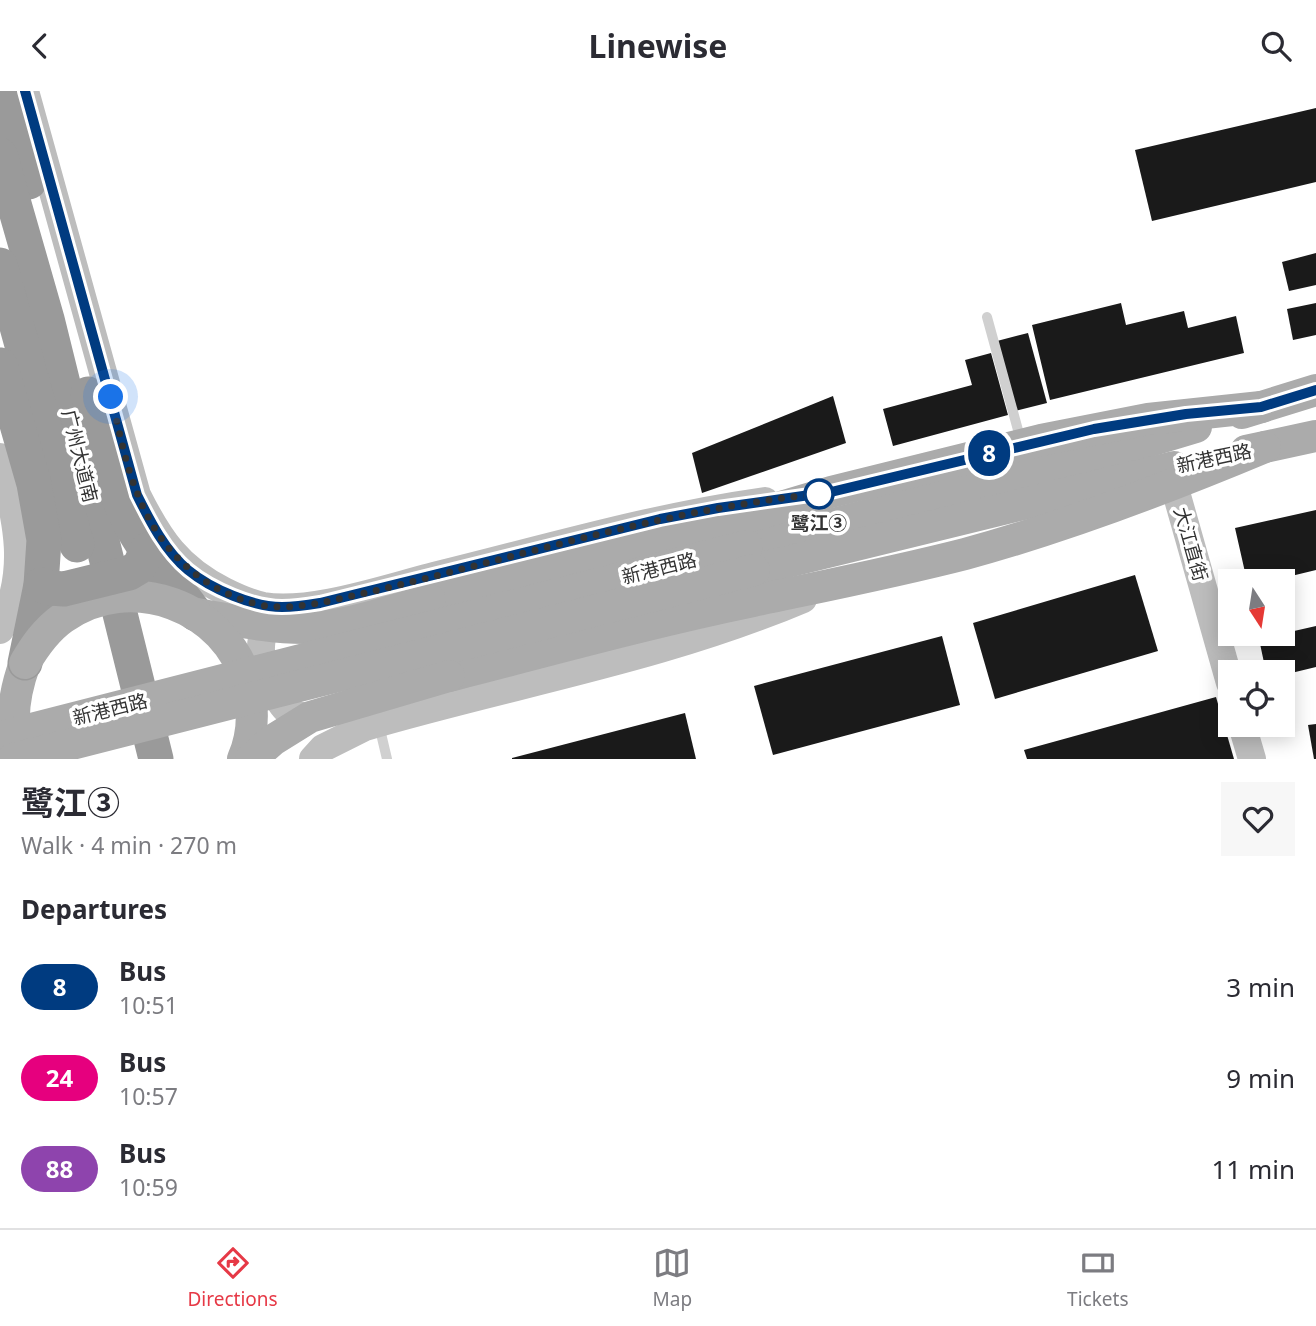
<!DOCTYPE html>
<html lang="en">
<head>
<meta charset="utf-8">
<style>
  :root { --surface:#fff; --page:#f7f7f7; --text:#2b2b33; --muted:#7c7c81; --line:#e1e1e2; --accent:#e63946 }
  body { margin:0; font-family:"Noto Sans","Noto Sans SC",sans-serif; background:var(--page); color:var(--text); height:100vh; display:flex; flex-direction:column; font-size:26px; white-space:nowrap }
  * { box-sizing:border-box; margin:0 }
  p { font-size:23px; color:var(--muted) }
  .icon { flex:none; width:38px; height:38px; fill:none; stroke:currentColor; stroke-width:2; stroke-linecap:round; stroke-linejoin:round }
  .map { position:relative; height:668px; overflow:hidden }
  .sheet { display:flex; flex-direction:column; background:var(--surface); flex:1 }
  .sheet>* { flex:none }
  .badge { padding:0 14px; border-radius:23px; font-size:24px; line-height:46px }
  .needle { width:46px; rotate:168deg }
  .tools { position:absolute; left:1218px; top:478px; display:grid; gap:14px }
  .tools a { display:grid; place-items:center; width:77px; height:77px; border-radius:0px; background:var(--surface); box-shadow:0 4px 18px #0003; font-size:35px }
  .you { position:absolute; width:35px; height:35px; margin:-18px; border:5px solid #fff; border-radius:50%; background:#1a73e8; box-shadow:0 0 0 10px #1a73e833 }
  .map>.badge { position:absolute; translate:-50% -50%; box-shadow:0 0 0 4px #fff }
  h2 { padding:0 21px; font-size:26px; line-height:63px }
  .round { display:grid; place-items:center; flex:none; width:74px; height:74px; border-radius:0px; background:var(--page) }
  .overview { display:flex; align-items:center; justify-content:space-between; height:119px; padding:0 21px }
  h1 { font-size:33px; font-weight:700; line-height:52px }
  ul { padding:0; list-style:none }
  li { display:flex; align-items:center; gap:21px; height:91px; padding:0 21px }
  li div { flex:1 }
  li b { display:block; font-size:26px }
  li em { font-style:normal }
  li .badge { min-width:77px; font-weight:700; text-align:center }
  header { display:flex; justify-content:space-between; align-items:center; height:91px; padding:0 21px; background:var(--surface); font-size:32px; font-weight:700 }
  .tab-bar { display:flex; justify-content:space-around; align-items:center; height:98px; border-top:2px solid var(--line); background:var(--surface); font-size:19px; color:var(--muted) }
  .tab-bar a { display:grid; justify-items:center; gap:4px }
  .tab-bar .active { color:var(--accent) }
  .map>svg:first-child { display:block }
  .building { fill:#1a1a1a }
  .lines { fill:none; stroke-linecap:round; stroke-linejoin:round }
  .lane { stroke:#d0d0d0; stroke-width:10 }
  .secondary { stroke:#bdbdbd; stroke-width:28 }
  .primary { stroke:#ababab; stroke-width:32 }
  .highway { stroke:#9a9a9a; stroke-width:35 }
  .primary-bridge { stroke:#ababab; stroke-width:32 }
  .highway-bridge { stroke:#9a9a9a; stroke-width:35 }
  .line-casing { stroke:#fff; stroke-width:16 }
  .line { stroke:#003b80; stroke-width:10 }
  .walk { stroke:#333; stroke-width:7; stroke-dasharray:0 12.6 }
  .stop-dot { fill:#fff; stroke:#003b80; stroke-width:3.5 }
  .labels { text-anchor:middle; stroke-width:7; stroke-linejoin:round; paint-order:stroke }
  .street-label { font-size:19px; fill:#333; stroke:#fff }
  .stop-label { font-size:19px; font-weight:bold; fill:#333; stroke:#fff }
</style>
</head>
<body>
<header><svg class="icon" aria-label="back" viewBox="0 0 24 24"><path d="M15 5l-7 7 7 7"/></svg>Linewise<svg class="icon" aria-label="search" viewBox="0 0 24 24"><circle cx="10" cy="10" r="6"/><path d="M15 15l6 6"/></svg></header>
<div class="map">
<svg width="1316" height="668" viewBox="0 0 1316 668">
  <rect width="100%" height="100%" fill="#fff"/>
  <g class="building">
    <polygon points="1316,17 1316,91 1152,130 1135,59"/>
    <polygon points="1316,162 1316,194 1289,200 1282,171"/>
    <polygon points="1121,212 1126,234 1184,220 1188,237 1236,225 1244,262 1050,309 1032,234"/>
    <polygon points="1316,212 1316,244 1293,249 1287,218"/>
    <polygon points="1028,242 1047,312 1015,320 997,250"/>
    <polygon points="991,262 1008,324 893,355 883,318 972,294 965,269"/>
    <polygon points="833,305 846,352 702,402 692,362"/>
    <polygon points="1316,419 1316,479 1283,487 1284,490 1247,490 1235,437"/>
    <polygon points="1135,484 1158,560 995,608 973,532"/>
    <polygon points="1283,491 1290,517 1283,519"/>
    <polygon points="1316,535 1316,576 1283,584 1283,581 1266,581 1259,548"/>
    <polygon points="942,545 960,614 773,664 754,595"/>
    <polygon points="1216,606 1234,668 1027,668 1024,659"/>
    <polygon points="685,622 696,668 512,668 512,667"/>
    <polygon points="1316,633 1316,668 1314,668 1308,634"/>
  </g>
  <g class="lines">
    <g class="lane">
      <polyline points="987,226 1021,350"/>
      <polyline points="379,634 387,668"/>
    </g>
    <g class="secondary">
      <path d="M25,0l112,404c22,44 41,73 87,96 12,6 25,12 39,15 47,8 120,-17 167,-29 111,-27 221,-60 335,-76"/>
      <path d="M0,366c16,62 31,112 0,173"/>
      <polyline points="1174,394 1230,592"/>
      <path d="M265,535c-2,7 -4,14 -4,21 -1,16 15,55 28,65 6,4 14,4 21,5"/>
      <polyline points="1242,634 1252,668"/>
      <path d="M313,668l10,-11 42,-21c146,-43 297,-68 438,-128"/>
    </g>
    <g class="primary">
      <polyline points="1242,322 1316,299"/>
      <polyline points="1246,360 1316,345"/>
      <polyline points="747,455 1103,364 1196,336"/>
      <polyline points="754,479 1174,376"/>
      <polyline points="430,509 701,440 831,401 1041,349 1148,328 1261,316"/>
      <path d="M449,585c101,-26 202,-54 304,-75 71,-15 142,-29 212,-47 103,-28 202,-66 300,-107"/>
      <path d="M21,666c-13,-31 -7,-64 4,-94"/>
    </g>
    <g class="highway">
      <polyline points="4,0 29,91"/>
      <polyline points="0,64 47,228 156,668"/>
      <polyline points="0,174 77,454"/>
      <polyline points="0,274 34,393 44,449 41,494 25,572"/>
      <path d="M88,303c12,41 21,85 39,123 17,36 46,66 69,97"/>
    </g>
    <g class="primary-bridge">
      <path d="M197,523c36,6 71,14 107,14 42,-1 85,-17 126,-28"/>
      <path d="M25,572c10,-17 21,-33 38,-45 67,-48 164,-12 185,67 6,25 5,51 -5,74"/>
      <polyline points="0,646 747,455"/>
      <polyline points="13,668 754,479"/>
      <polyline points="251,668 273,649 310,626 449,585"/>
    </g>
    <polyline class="highway-bridge" points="41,494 50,497 64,498 129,482 139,476 147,459"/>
  </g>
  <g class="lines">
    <g class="line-casing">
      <path id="line" d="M25,0l112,404c13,26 28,56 51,75 23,19 65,37 94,37 13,0 26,-2 38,-4l340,-84 58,-11 113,-16 263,-63 92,-15 75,-7 55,-17"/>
    </g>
    <use href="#line" class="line"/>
    <path class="walk" d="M111,306c8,32 14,67 27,98 21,55 65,97 123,110 19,4 40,1 59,-2 167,-35 328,-92 499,-109"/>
  </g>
  <circle class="stop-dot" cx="819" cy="403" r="14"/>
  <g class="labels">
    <g class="street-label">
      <text transform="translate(80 365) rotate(76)" y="7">广州大道南</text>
      <text transform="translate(1214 367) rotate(-12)" y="7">新港西路</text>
      <text transform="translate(1191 453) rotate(74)" y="7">大江直街</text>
      <text transform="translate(659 477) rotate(-14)" y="7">新港西路</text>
      <text transform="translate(110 618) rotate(-14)" y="7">新港西路</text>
    </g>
    <g class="stop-label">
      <text x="819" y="439">鹭江③</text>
    </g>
  </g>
</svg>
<div class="tools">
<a><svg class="needle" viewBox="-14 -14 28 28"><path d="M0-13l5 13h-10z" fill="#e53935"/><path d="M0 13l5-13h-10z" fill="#7c7c81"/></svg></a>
<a><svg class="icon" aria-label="locate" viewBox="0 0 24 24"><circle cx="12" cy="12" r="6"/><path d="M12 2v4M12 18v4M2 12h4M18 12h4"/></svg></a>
</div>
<div class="you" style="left:111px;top:306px"></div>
<b class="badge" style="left:989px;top:362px;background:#003b80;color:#fff">8</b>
</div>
<section class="sheet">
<div class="overview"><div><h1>鹭江③</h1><p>Walk · 4 min · 270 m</p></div><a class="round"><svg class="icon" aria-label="heart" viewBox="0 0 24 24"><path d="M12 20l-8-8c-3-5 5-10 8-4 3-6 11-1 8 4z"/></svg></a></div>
<h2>Departures</h2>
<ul>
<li><span class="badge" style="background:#003b80;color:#fff">8</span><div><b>Bus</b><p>10:51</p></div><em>3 min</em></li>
<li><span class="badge" style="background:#e6007e;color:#fff">24</span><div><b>Bus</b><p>10:57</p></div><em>9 min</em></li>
<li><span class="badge" style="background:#8e44ad;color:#fff">88</span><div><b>Bus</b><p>10:59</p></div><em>11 min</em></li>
</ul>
</section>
<nav class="tab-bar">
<a class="active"><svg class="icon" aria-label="directions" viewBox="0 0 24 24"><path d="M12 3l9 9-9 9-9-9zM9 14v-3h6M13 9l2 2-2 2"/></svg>Directions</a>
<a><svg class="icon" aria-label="map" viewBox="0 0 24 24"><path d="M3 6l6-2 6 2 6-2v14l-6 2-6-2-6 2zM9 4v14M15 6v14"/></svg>Map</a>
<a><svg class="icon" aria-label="tickets" viewBox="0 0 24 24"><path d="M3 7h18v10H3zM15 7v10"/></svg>Tickets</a>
</nav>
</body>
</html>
